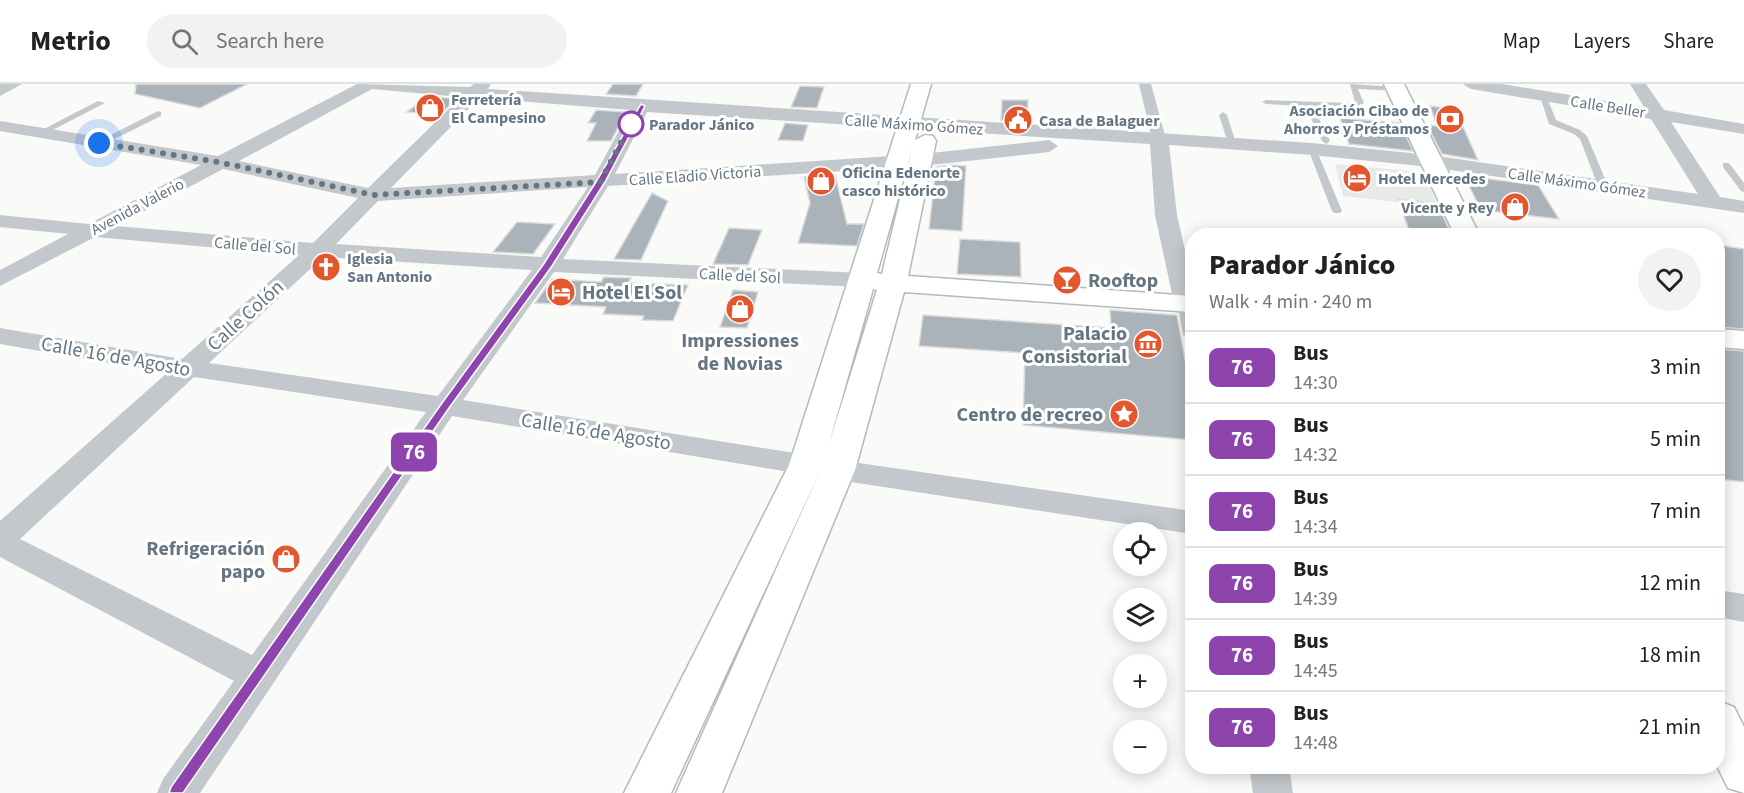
<!DOCTYPE html>
<html lang="en">
<head>
<meta charset="utf-8">
<style>
  :root { --surface:#fff; --page:#f2f2f2; --text:#222; --muted:#767676; --line:#e0e0e0 }
  body { margin:0; font-family:"Source Sans 3",sans-serif; background:var(--page); color:var(--text); height:100vh; display:flex; flex-direction:column; font-size:22px; white-space:nowrap }
  * { box-sizing:border-box; margin:0 }
  p { font-size:20px; color:var(--muted) }
  .icon { flex:none; width:33px; height:33px; fill:none; stroke:currentColor; stroke-width:2; stroke-linecap:round; stroke-linejoin:round }
  .map { position:relative; flex:1; overflow:hidden }
  .drawer { position:absolute; left:1185px; top:144px; width:540px; height:546px; display:flex; flex-direction:column; background:var(--surface); border-radius:24px; box-shadow:0 3px 15px #0003 }
  .drawer>* { flex:none }
  .badge { padding:0 12px; border-radius:9px; font-size:21px; line-height:39px }
  .controls { position:absolute; left:1113px; top:438px; display:grid; gap:12px }
  .controls a { display:grid; place-items:center; width:54px; height:54px; border-radius:50%; background:var(--surface); box-shadow:0 3px 15px #0003; font-size:30px }
  .you { position:absolute; width:30px; height:30px; margin:-15px; border:4px solid #fff; border-radius:50%; background:#1a73e8; box-shadow:0 0 0 9px #1a73e833 }
  .map>.badge { position:absolute; translate:-50% -50%; box-shadow:0 0 0 3px #fff }
  .round { display:grid; place-items:center; flex:none; width:63px; height:63px; border-radius:32px; background:var(--page) }
  .headline { display:flex; align-items:center; justify-content:space-between; height:102px; padding:0 24px }
  h1 { font-size:28px; font-weight:800; line-height:45px }
  ul { padding:0; list-style:none }
  li { display:flex; align-items:center; gap:18px; height:72px; padding:0 24px; border-top:2px solid var(--line) }
  li div { flex:1 }
  li b { display:block; font-size:22px }
  li em { font-style:normal }
  li .badge { min-width:66px; font-weight:700; text-align:center }
  header { display:flex; align-items:center; gap:36px; box-sizing:border-box; height:84px; padding:0 30px; background:var(--surface); border-bottom:2px solid var(--line) }
  header strong { font-size:28px }
  nav { display:flex; gap:33px; margin-inline-start:auto; font-size:21px }
  .search { width:420px; height:54px; background:var(--page); display:flex; align-items:center; gap:15px; box-sizing:border-box; padding:0 21px; border-radius:33px; color:var(--muted); font-size:22px }
  .map>svg:first-child { display:block }
  .built { fill:#e8e9e9 }
  .building { fill:#aab3b9; stroke:#dcdcda; stroke-width:1.5 }
  .lines { fill:none; stroke-linecap:round; stroke-linejoin:round }
  .secondary-casing { stroke:#b3babf; stroke-width:3 }
  .service { fill:#c3c8cc; fill-rule:evenodd }
  .pedestrian { fill:#c3c8cc; fill-rule:evenodd }
  .minor { fill:#c3c8cc; fill-rule:evenodd }
  .secondary { fill:#fff; fill-rule:evenodd }
  .line { fill:#8e44ad; stroke:#fff; stroke-width:1.5 }
  .walk { stroke:#657683; stroke-width:6; stroke-dasharray:0 10.8 }
  .stop-dot { fill:#fff; stroke:#8e44ad; stroke-width:3 }
  .labels { text-anchor:middle; stroke-width:6; stroke-linejoin:round; paint-order:stroke }
  .far-poi-label { font-size:16px; font-weight:bold; fill:#657683; stroke:#fff; text-anchor:start }
  .far-street-label { font-size:16px; fill:#657683; stroke:#fff }
  .far-stop-label { font-size:16px; font-weight:bold; fill:#657683; stroke:#fff; text-anchor:start }
  .poi-label { font-size:20px; font-weight:bold; fill:#657683; stroke:#fff; text-anchor:end }
  .street-label { font-size:20px; fill:#657683; stroke:#fff }
</style>
</head>
<body>
<header>
<strong>Metrio</strong>
<div class="search"><svg class="icon" aria-label="search" viewBox="0 0 24 24"><circle cx="10" cy="10" r="6"/><path d="M15 15l6 6"/></svg>Search here</div>
<nav><a>Map</a><a>Layers</a><a>Share</a></nav>
</header>
<div class="map">
<svg width="1744" height="709" viewBox="0 0 1744 709">
  <rect width="100%" height="100%" fill="#fafaf8"/>
  <polygon class="built" points="1335,80 1410,87 1426,92 1438,123 1343,112"/>
  <g class="building">
    <polygon points="136,0 247,0 200,24 135,10"/>
    <polygon points="613,0 643,0 636,12 606,10"/>
    <polygon points="800,2 824,3 817,24 791,23"/>
    <polygon points="428,12 456,15 440,31 407,28"/>
    <polygon points="1002,16 1028,16 1027,38 1001,36"/>
    <polygon points="1430,22 1455,25 1478,76 1442,70 1427,41 1437,42"/>
    <polygon points="596,26 626,28 611,57 587,57 596,39 588,39"/>
    <polygon points="1340,34 1400,39 1413,67 1349,60"/>
    <polygon points="785,39 808,41 803,57 778,56"/>
    <polygon points="951,81 966,82 962,147 929,145 936,83"/>
    <polygon points="835,91 847,140 864,140 857,162 798,159 810,119 804,93"/>
    <polygon points="1464,92 1538,101 1559,135 1481,126"/>
    <polygon points="652,109 668,117 641,176 614,175"/>
    <polygon points="1398,115 1437,119 1452,152 1411,152"/>
    <polygon points="517,138 555,140 533,170 493,168"/>
    <polygon points="729,144 762,146 748,181 713,180"/>
    <polygon points="960,155 1020,158 1021,193 957,190"/>
    <polygon points="1718,161 1744,165 1744,245 1718,243"/>
    <polygon points="604,193 631,194 628,199 688,201 673,237 642,236 644,232 603,230 606,223 535,219 552,195 601,198"/>
    <polygon points="733,206 758,208 747,244 720,243"/>
    <polygon points="1110,226 1177,231 1192,314 1192,356 1023,341 1025,269 919,262 923,231 1111,244"/>
    <polygon points="1718,265 1744,267 1744,398 1718,395"/>
  </g>
  <g class="lines">
    <g class="secondary-casing">
      <g id="secondary">
        <path d="M911,0h20l-16,56 10,-5 8,1 3,5 -28,135 284,20v16l-288,-20 -49,178 -133,323h-46l145,-324 -150,324h-47l165,-328zM912,65l-30,125 -5,-1zM873,205l4,1 -49,157z"/>
        <polygon points="1384,0 1404,0 1480,152 1455,152"/>
        <polygon points="1718,245 1744,247 1744,265 1718,263"/>
        <polygon points="1718,617 1734,623 1744,643 1744,709 1728,704 1717,682"/>
      </g>
    </g>
    <g class="service">
      <polygon points="1350,0 1397,3 1401,5 1397,7 1358,5 1364,19 1352,24 1313,23 1330,57 1326,60 1322,57 1305,22 1266,20 1262,18 1266,16 1351,19 1355,18"/>
      <polygon points="1539,9 1546,11 1556,36 1580,46 1587,52 1608,102 1606,104 1598,102 1580,55 1574,50 1549,40"/>
      <polygon points="98,17 105,19 43,51 36,49"/>
      <polygon points="158,27 161,28 161,32 102,61 95,59"/>
      <polygon points="1223,28 1227,31 1236,59 1235,61 1228,59 1219,31"/>
      <polygon points="1312,62 1316,65 1342,127 1340,129 1334,129 1332,127 1308,65"/>
      <polygon points="1723,79 1729,79 1744,99 1744,108 1741,107 1723,83"/>
    </g>
    <g class="pedestrian">
      <polygon points="1139,0 1151,0 1166,55 1164,58 1154,58 1152,55"/>
      <polygon points="1186,214 1192,216 1192,257 1183,251 1177,219"/>
    </g>
    <g class="minor">
      <polygon points="0,0 22,0 0,12"/>
      <path d="M357,0l113,3 4,-3h17l-3,5 824,54 118,12 268,39 -47,-75 -180,-30 -8,-5h39l142,23 -14,-23h16l18,26 80,14v10l-73,-12 49,75 24,4v12l-314,-46 -118,-12 -143,-10 8,70 15,66v28l-14,-1 -4,-5 -19,-88 -5,-71 -503,-32 -32,62 307,-20 127,-14 9,6 -9,6 -127,14 -314,20 -45,73 299,14 8,2 4,5 -4,5 -8,2 -308,-15 -91,128 375,60 354,51v23l-354,-54 -386,-64 -252,377h-43l6,-14 71,-98 -234,-124v-36l167,-148 -167,-29v-16l182,31 117,-104 -204,-18 -95,49v-16l68,-36 -68,-7v-12l89,9 112,-59 -201,-34v-10l218,35zM372,5l89,8 -93,91 -129,-27zM479,14l151,12 -35,65 -204,13zM223,85l135,29 -45,45 -197,-17zM588,103l-47,70 -205,-13 42,-43zM323,173l209,13 -94,126 -229,-33zM194,293l232,35 -174,243 -232,-116z"/>
      <polygon points="1718,506 1744,510 1744,538 1718,533"/>
      <polygon points="1249,682 1289,682 1293,709 1253,709"/>
    </g>
    <use href="#secondary" class="secondary"/>
  </g>
  <polygon class="line" points="641,20 645,22 605,98 552,182 449,324 183,709 169,709 171,703 442,319 543,181 596,98"/>
  <g class="lines">
    <polyline class="walk" points="99,59 218,78 374,111 600,98 631,40"/>
  </g>
  <defs>
    <g id="shop-disc" transform="scale(1.5)"><circle r="9.5" fill="#e4572e" stroke="#fff"/><path d="M-5-2.5h2.3a2.7 3.5 0 0 1 5.4 0H5L5.5 6h-11ZM-1.5-2.5h3a1.5 2.3 0 0 0-3 0Z" fill="#fff"/></g>
    <g id="bank-disc" transform="scale(1.5)"><circle r="9.5" fill="#e4572e" stroke="#fff"/><path d="M-6-4H6V4H-6ZM0-2.3a2.3 2.3 0 1 0 0 4.6a2.3 2.3 0 1 0 0-4.6Z" fill="#fff"/></g>
    <g id="civic-disc" transform="scale(1.5)"><circle r="9.5" fill="#e4572e" stroke="#fff"/><path d="M-.6-6.5H3V-4.5H.6V-3L4-1V1h2V6H-6V1h2V-1L-.6-3ZM-1.2 2.5V6h2.4V2.5Z" fill="#fff"/></g>
    <g id="hotel-disc" transform="scale(1.5)"><circle r="9.5" fill="#e4572e" stroke="#fff"/><path d="M-6-4.5h1.5V1H6V5H4.5V3h-9V5H-6ZM-4 0a1.8 1.8 0 1 1 3.6 0ZM.5 0V-2.5h3Q6-2.5 6 0Z" fill="#fff"/></g>
    <g id="church-disc" transform="scale(1.5)"><circle r="9.5" fill="#e4572e" stroke="#fff"/><path d="M-1.2-6h2.4v3.5h3.3v2.4h-3.3V6h-2.4V-.1h-3.3v-2.4h3.3Z" fill="#fff"/></g>
    <g id="bar-disc" transform="scale(1.5)"><circle r="9.5" fill="#e4572e" stroke="#fff"/><path d="M-6-5H6L.8 .8V4.5H3.5V6h-7V4.5H-.8V.8Z" fill="#fff"/></g>
    <g id="museum-disc" transform="scale(1.5)"><circle r="9.5" fill="#e4572e" stroke="#fff"/><path d="M0-6L6-3V-2H-6V-3ZM-5-1h2V3h-2ZM-1-1h2V3h-2ZM3-1h2V3H3ZM-6 4H6V6H-6Z" fill="#fff"/></g>
    <g id="sight-disc" transform="scale(1.5)"><circle r="9.5" fill="#e4572e" stroke="#fff"/><path d="M0-6L1.8-2.2L6-1.7L2.9 1.2L3.7 5.4L0 3.3L-3.7 5.4L-2.9 1.2L-6-1.7L-1.8-2.2Z" fill="#fff"/></g>
  </defs>
  <g fill-rule="evenodd">
    <use href="#shop-disc" x="430" y="24"/>
    <use href="#bank-disc" x="1450" y="35"/>
    <use href="#civic-disc" x="1018" y="36"/>
    <use href="#hotel-disc" x="1357" y="94"/>
    <use href="#shop-disc" x="821" y="97"/>
    <use href="#shop-disc" x="1515" y="123"/>
    <use href="#church-disc" x="326" y="183"/>
    <use href="#bar-disc" x="1067" y="196"/>
    <use href="#hotel-disc" x="561" y="208"/>
    <use href="#shop-disc" x="740" y="225"/>
    <use href="#museum-disc" x="1148" y="260"/>
    <use href="#sight-disc" x="1124" y="330"/>
    <use href="#shop-disc" x="286" y="475"/>
  </g>
  <circle class="stop-dot" cx="631" cy="40" r="12"/>
  <g class="labels">
    <g class="far-poi-label">
      <text x="451" y="21">Ferretería<tspan x="451" dy="18">El Campesino</tspan></text>
      <text x="1429" y="32" text-anchor="end">Asociación Cibao de<tspan x="1429" dy="18">Ahorros y Préstamos</tspan></text>
      <text x="1039" y="42">Casa de Balaguer</text>
      <text x="842" y="94">Oficina Edenorte<tspan x="842" dy="18">casco histórico</tspan></text>
      <text x="1378" y="100">Hotel Mercedes</text>
      <text x="1494" y="129" text-anchor="end">Vicente y Rey</text>
      <text x="347" y="180">Iglesia<tspan x="347" dy="18">San Antonio</tspan></text>
    </g>
    <g class="far-street-label">
      <text transform="translate(1608 22) rotate(9)" y="6">Calle Beller</text>
      <text transform="translate(914 40) rotate(4)" y="6">Calle Máximo Gómez</text>
      <text transform="translate(695 91) rotate(-4)" y="6">Calle Eladio Victoria</text>
      <text transform="translate(1577 98) rotate(8)" y="6">Calle Máximo Gómez</text>
      <text transform="translate(137 122) rotate(-28)" y="6">Avenida Valerio</text>
      <text transform="translate(255 161) rotate(5)" y="6">Calle del Sol</text>
      <text transform="translate(740 191) rotate(3)" y="6">Calle del Sol</text>
    </g>
    <g class="far-stop-label">
      <text x="649" y="46">Parador Jánico</text>
    </g>
    <g class="poi-label">
      <text x="1088" y="203" text-anchor="start">Rooftop</text>
      <text x="582" y="215" text-anchor="start">Hotel El Sol</text>
      <text x="1127" y="256">Palacio<tspan x="1127" dy="23">Consistorial</tspan></text>
      <text x="740" y="263" text-anchor="middle">Impressiones<tspan x="740" dy="23">de Novias</tspan></text>
      <text x="1103" y="337">Centro de recreo</text>
      <text x="265" y="471">Refrigeración<tspan x="265" dy="23">papo</tspan></text>
    </g>
    <g class="street-label">
      <text transform="translate(245 231) rotate(-42)" y="7">Calle Colón</text>
      <text transform="translate(116 272) rotate(10)" y="7">Calle 16 de Agosto</text>
      <text transform="translate(596 347) rotate(9)" y="7">Calle 16 de Agosto</text>
    </g>
  </g>
</svg>
<div class="controls">
<a><svg class="icon" aria-label="locate" viewBox="0 0 24 24"><circle cx="12" cy="12" r="6"/><path d="M12 2v4M12 18v4M2 12h4M18 12h4"/></svg></a>
<a><svg class="icon" aria-label="layers" viewBox="0 0 24 24"><path d="M12 4l9 5-9 5-9-5zM3 14l9 5 9-5"/></svg></a>
<a>+</a>
<a>−</a>
</div>
<div class="you" style="left:99px;top:59px"></div>
<b class="badge" style="left:414px;top:368px;background:#8e44ad;color:#fff">76</b>
<section class="drawer">
<div class="headline"><div><h1>Parador Jánico</h1><p>Walk · 4 min · 240 m</p></div><a class="round"><svg class="icon" aria-label="heart" viewBox="0 0 24 24"><path d="M12 20l-8-8c-3-5 5-10 8-4 3-6 11-1 8 4z"/></svg></a></div>
<ul>
<li><span class="badge" style="background:#8e44ad;color:#fff">76</span><div><b>Bus</b><p>14:30</p></div><em>3 min</em></li>
<li><span class="badge" style="background:#8e44ad;color:#fff">76</span><div><b>Bus</b><p>14:32</p></div><em>5 min</em></li>
<li><span class="badge" style="background:#8e44ad;color:#fff">76</span><div><b>Bus</b><p>14:34</p></div><em>7 min</em></li>
<li><span class="badge" style="background:#8e44ad;color:#fff">76</span><div><b>Bus</b><p>14:39</p></div><em>12 min</em></li>
<li><span class="badge" style="background:#8e44ad;color:#fff">76</span><div><b>Bus</b><p>14:45</p></div><em>18 min</em></li>
<li><span class="badge" style="background:#8e44ad;color:#fff">76</span><div><b>Bus</b><p>14:48</p></div><em>21 min</em></li>
</ul>
</section>
</div>
</body>
</html>
